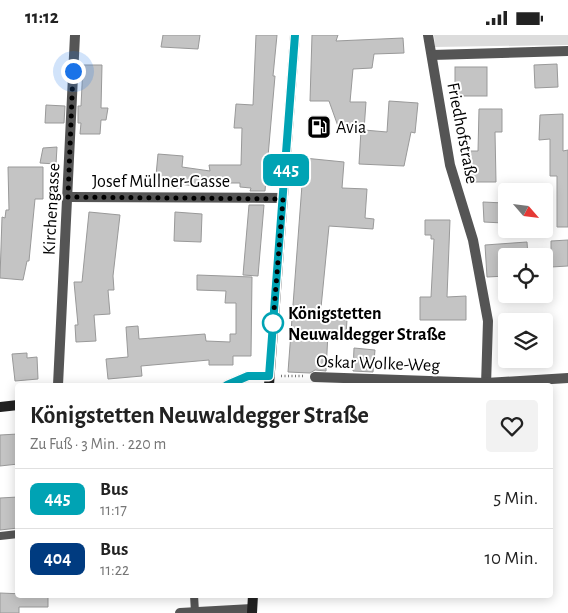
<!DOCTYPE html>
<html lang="de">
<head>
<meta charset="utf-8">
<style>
  :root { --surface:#fff; --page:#f2f2f2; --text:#222; --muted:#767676; --line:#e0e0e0 }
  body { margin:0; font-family:"Alegreya Sans",sans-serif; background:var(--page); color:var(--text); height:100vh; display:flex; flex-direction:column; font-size:19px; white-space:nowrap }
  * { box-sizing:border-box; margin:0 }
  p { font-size:16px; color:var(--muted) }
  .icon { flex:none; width:28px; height:28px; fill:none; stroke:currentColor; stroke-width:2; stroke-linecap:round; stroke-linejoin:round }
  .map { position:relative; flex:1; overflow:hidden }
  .side { position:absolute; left:15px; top:348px; width:538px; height:215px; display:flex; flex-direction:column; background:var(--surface); border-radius:5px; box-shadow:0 2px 12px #0003 }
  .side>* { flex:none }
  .badge { padding:0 10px; border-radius:8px; font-size:18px; line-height:32px }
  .needle { width:32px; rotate:118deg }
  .buttons { position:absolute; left:498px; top:148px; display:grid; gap:10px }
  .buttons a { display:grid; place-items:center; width:55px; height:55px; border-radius:5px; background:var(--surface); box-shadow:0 2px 12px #0003; font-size:25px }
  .you { position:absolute; width:25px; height:25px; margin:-12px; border:4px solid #fff; border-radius:50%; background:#1a73e8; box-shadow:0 0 0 8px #1a73e833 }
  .map>.badge { position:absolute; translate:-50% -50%; box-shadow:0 0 0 2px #fff }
  .round { display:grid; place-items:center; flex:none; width:52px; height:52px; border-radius:5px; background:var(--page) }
  .summary { display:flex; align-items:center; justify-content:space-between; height:85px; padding:0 15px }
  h1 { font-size:24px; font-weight:700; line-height:38px }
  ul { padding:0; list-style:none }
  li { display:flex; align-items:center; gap:15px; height:60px; padding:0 15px; border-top:1px solid var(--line) }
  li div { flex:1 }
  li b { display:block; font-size:19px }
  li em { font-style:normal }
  li .badge { min-width:55px; font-weight:700; text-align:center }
  .status { display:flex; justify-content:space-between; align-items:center; height:35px; padding:0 25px; background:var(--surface); direction:ltr }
  .status svg { height:14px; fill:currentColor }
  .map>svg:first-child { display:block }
  .green { fill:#dcdcdc }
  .building { fill:#c4c4c4; stroke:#999 }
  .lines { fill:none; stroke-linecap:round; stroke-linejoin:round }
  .path { stroke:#777; stroke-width:2.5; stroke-dasharray:1 2.5; stroke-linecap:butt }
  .lane { stroke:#555; stroke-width:8 }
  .street { stroke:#555; stroke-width:10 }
  .secondary { stroke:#222; stroke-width:10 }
  .line-casing { stroke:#fff; stroke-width:11 }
  .line { stroke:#00a3b4; stroke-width:8 }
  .walk { stroke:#000; stroke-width:5; stroke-dasharray:0 9 }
  .stop-dot { fill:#fff; stroke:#00a3b4; stroke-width:2.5 }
  .labels { text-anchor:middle; stroke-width:4; stroke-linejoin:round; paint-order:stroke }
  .poi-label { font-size:18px; fill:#000; stroke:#fff; text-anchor:start }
  .street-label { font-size:18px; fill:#000; stroke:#fff }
  .stop-label { font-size:18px; font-weight:bold; fill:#000; stroke:#fff; text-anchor:start }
</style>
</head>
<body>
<div class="status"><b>11:12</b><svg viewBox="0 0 49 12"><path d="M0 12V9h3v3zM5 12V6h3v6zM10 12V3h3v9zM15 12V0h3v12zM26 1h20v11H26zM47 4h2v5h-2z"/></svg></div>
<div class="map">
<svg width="568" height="578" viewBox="0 0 568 578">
  <rect width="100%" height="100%" fill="#fff"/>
  <polygon class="green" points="434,0 568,0 568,10 435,12"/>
  <g class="building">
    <polygon points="163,0 200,0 198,14 161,12"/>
    <polygon points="256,0 277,0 273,41 275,41 265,156 250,156 251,153 240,152 240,148 203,148 202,152 180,149 180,153 155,151 158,119 183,121 182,132 210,136 209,130 241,130 242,93 234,93 236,69 253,70"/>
    <polygon points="312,0 338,0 336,6 403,3 404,18 374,19 372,33 353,34 350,67 366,67 364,95 387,97 389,66 418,68 415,98 411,97 404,131 359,129 361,95 339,94 329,66 310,66"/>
    <polygon points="557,29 558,52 535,53 534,30"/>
    <polygon points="83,30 102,30 101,73 108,73 106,85 101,85 100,99 80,99 81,88 78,88 78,71 81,71"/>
    <rect x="455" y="32" width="32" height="29"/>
    <polygon points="46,70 65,71 64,88 45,88"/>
    <polygon points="479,74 502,74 502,97 495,97 496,147 470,147 470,116 478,116"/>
    <polygon points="563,79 563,116 568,115 568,192 557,192 557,141 550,141 550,104 539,105 540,80"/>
    <polygon points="57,112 56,129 40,128 43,113"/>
    <polygon points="304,123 344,127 342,153 367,154 365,183 374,184 373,194 329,191 320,283 347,285 346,300 328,298 326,336 315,335 310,338 288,337"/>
    <polygon points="8,132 43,132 43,164 35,164 29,226 27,226 23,245 0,243 2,182 5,183 6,175 9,175"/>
    <polygon points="483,167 504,168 503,188 484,187"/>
    <polygon points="249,170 264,170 258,241 243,240"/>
    <polygon points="89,177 120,180 113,241 114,255 108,255 110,279 94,280 96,306 76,307 75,290 78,290 74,247 82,247"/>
    <polygon points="175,177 202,179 201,207 174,206"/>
    <polygon points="425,185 450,185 447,262 466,261 466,285 420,285 420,262 431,262 434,204 431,204 431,200 425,200"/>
    <polygon points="568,205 568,231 551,232 551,206"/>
    <polygon points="527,207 528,221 506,221 506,241 487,242 485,210"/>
    <polygon points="197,240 252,242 251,321 233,321 233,330 209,330 209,325 141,331 142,341 108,344 106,324 128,322 126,292 138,291 139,304 205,299 206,306 230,307 230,299 236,299 236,268 225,268 226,256 197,255"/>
    <polygon points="354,313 375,315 373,337 353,336"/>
    <polygon points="27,318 27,323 37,322 38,344 15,346 12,319"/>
    <polygon points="18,399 18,429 0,431 0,400"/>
    <polygon points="18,462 18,493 0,495 0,463"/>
    <polygon points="0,558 48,560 48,572 19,572 19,578 0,578"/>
  </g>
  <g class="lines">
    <polyline class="path" points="281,341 303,341"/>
    <g class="lane">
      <polyline points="0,501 18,499"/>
      <polyline points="194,560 195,577"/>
    </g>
    <g class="street">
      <polyline points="428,0 450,130 473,205 488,286 486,350"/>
      <polyline points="432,20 568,16"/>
      <polyline points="68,162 283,163"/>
      <polyline points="315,342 486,348 568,343"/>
      <polyline points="58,350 75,0"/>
      <polyline points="180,578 252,574"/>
    </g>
    <g class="secondary">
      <polyline points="227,350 248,341 269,341"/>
      <polyline points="269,350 295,0"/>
      <polyline points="0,372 18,370"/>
      <polyline points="252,578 253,560"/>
    </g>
  </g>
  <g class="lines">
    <g class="line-casing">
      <polyline id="line" points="227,350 248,341 269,341 295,0"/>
    </g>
    <use href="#line" class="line"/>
    <polyline class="walk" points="73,36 68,162 283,164 273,288"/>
  </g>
  <defs>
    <g id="fuel-square" transform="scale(1.25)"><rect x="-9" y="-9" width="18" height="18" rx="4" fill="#000" stroke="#fff"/><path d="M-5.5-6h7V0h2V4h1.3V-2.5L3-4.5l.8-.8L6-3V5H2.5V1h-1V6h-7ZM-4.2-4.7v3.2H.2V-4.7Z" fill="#fff"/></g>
  </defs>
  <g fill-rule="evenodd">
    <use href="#fuel-square" x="319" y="92"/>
  </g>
  <circle class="stop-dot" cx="273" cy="288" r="10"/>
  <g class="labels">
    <g class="poi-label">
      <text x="336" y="98">Avia</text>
    </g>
    <g class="street-label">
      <text transform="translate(463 98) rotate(79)" y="6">Friedhofstraße</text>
      <text x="161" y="152">Josef Müllner-Gasse</text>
      <text transform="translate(51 174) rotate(-87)" y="6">Kirchengasse</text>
      <text transform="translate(378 328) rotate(2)" y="6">Oskar Wolke-Weg</text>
    </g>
    <g class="stop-label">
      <text x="288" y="284">Königstetten<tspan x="288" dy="21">Neuwaldegger Straße</tspan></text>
    </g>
  </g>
</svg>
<div class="buttons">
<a><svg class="needle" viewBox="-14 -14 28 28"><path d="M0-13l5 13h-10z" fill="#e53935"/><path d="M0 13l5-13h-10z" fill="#767676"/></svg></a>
<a><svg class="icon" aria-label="locate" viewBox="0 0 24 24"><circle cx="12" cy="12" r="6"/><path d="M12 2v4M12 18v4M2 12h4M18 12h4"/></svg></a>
<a><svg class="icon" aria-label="layers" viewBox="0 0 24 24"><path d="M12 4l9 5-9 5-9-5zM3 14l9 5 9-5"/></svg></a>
</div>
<div class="you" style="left:73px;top:36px"></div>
<b class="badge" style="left:286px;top:135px;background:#00a3b4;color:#fff">445</b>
<section class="side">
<div class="summary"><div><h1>Königstetten Neuwaldegger Straße</h1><p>Zu Fuß · 3 Min. · 220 m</p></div><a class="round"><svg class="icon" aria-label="heart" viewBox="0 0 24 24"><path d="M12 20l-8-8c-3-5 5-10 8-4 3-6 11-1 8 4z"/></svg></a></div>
<ul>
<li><span class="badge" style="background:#00a3b4;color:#fff">445</span><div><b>Bus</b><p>11:17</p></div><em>5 Min.</em></li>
<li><span class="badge" style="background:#003b80;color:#fff">404</span><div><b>Bus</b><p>11:22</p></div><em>10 Min.</em></li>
</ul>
</section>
</div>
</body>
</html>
